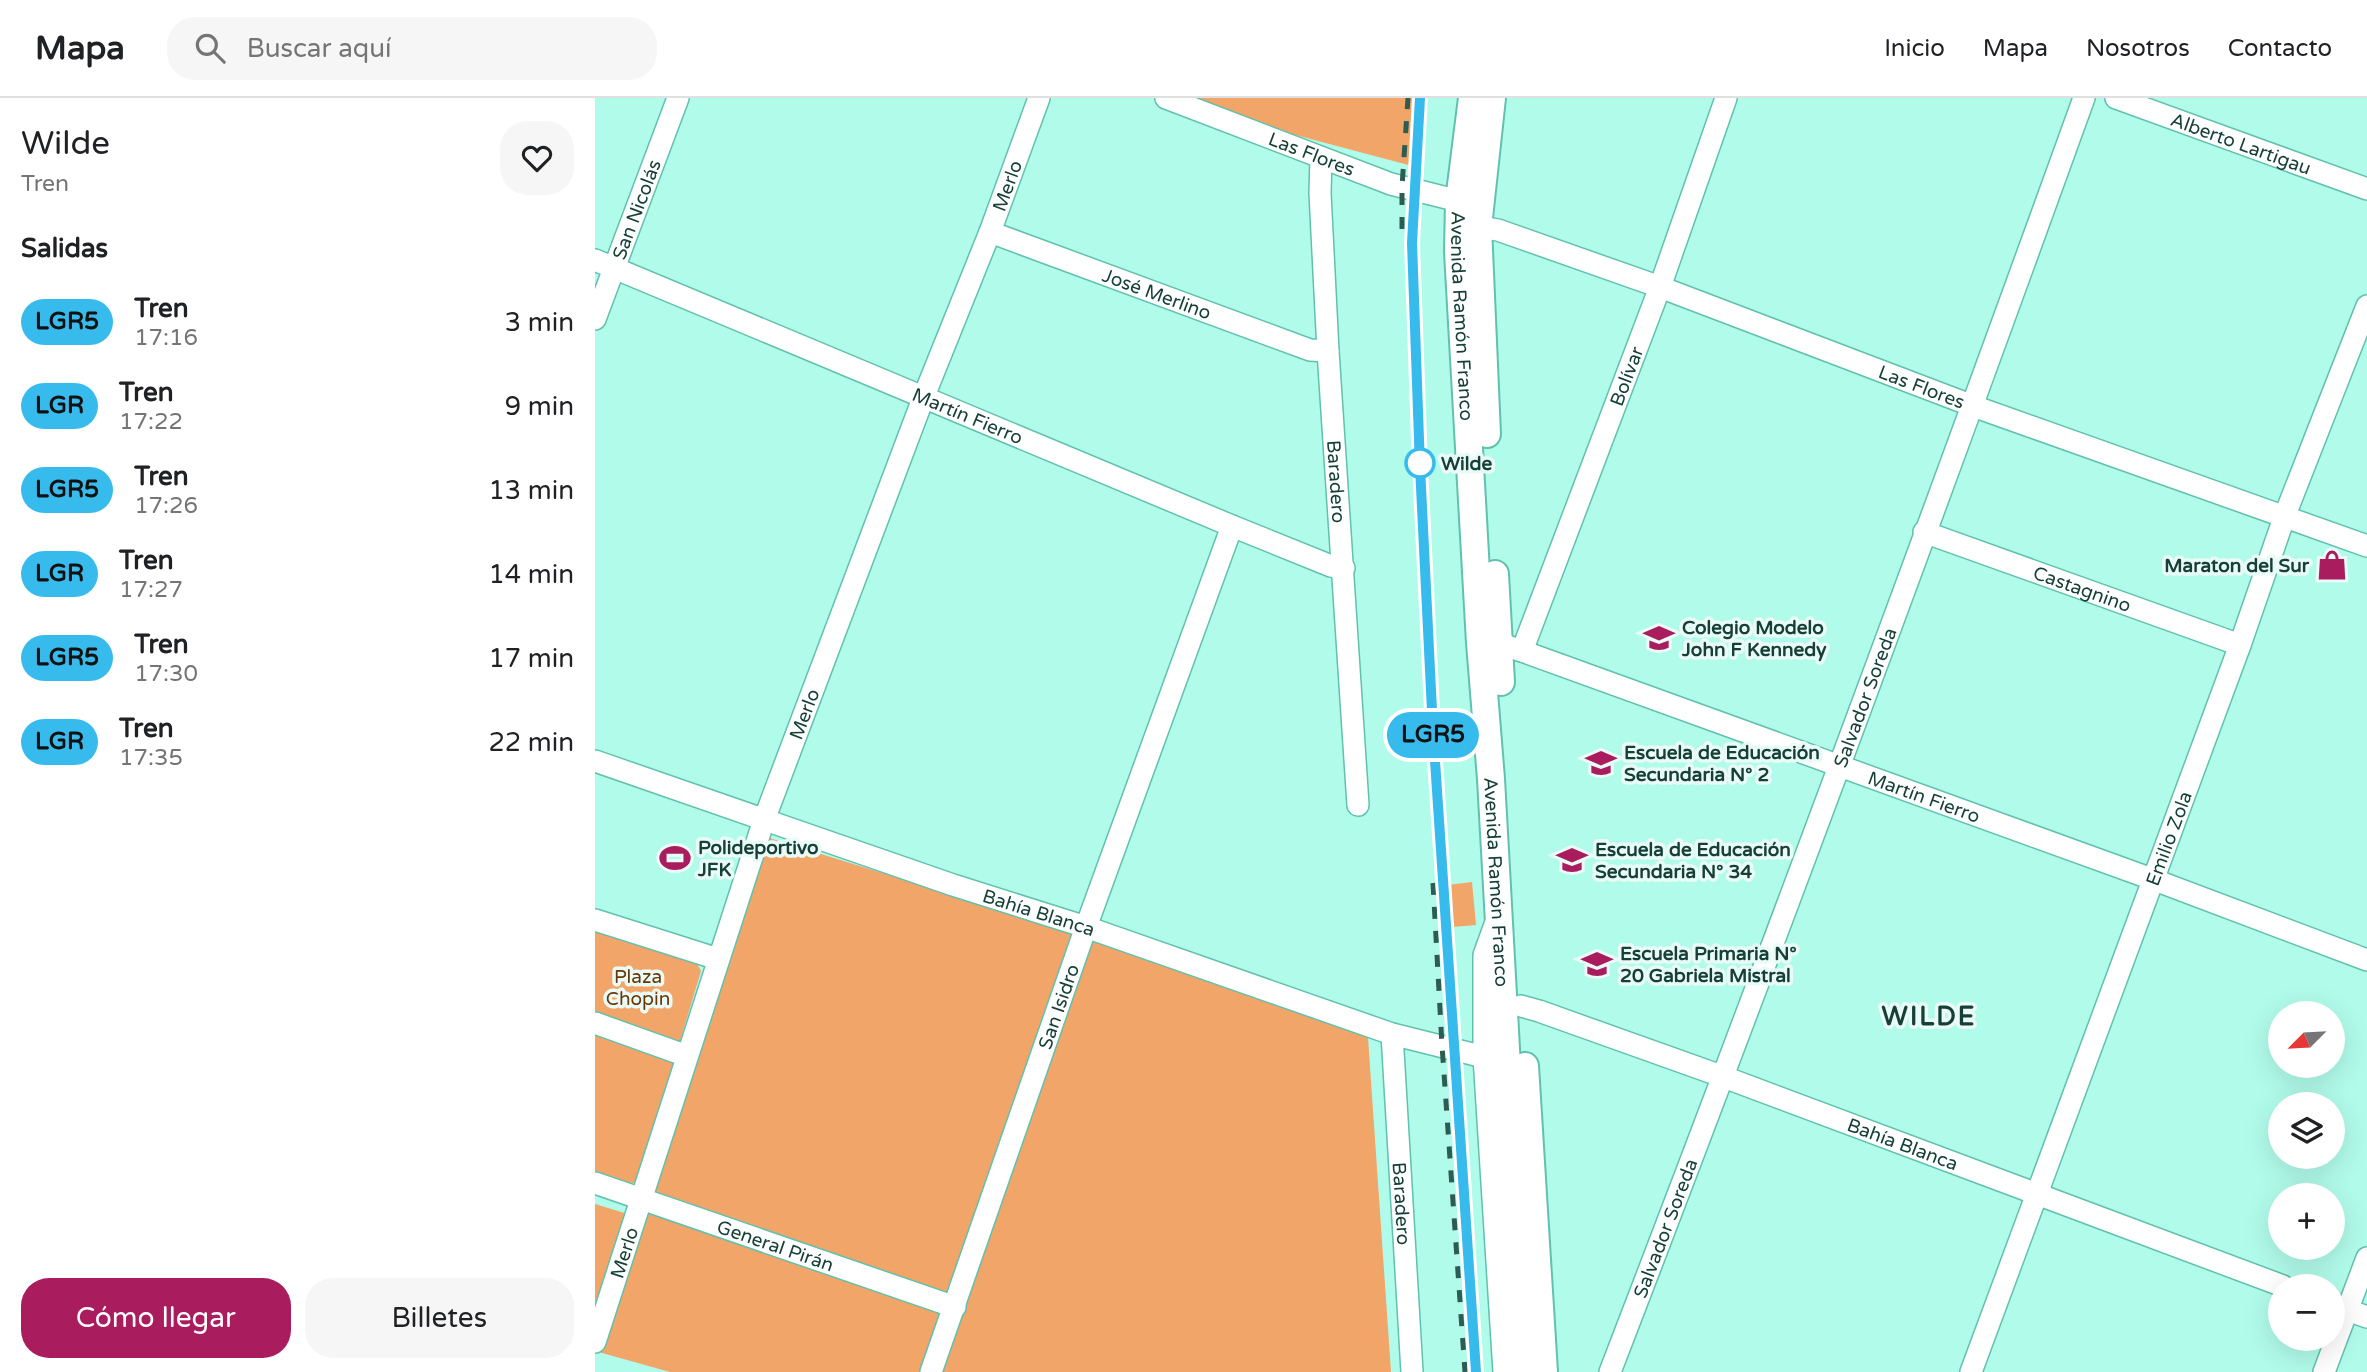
<!DOCTYPE html>
<html lang="es">
<head>
<meta charset="utf-8">
<style>
  :root { --surface:#fff; --page:#f6f6f6; --text:#202124; --muted:#757577; --line:#e0e0e0; --accent:#a91d5f }
  body { margin:0; font-family:"Varela Round",sans-serif; background:var(--page); color:var(--text); height:100vh; display:flex; flex-direction:column; font-size:26px; white-space:nowrap }
  * { box-sizing:border-box; margin:0 }
  p { font-size:23px; color:var(--muted) }
  .icon { flex:none; width:38px; height:38px; fill:none; stroke:currentColor; stroke-width:2; stroke-linecap:round; stroke-linejoin:round }
  .map { position:relative; flex:1; overflow:hidden }
  .sheet { display:flex; flex-direction:column; background:var(--surface); width:595px }
  .sheet>* { flex:none }
  .badge { padding:0 14px; border-radius:23px; font-size:24px; line-height:46px }
  .needle { width:46px; rotate:246deg }
  .controls { position:absolute; left:1673px; top:903px; display:grid; gap:14px }
  .controls a { display:grid; place-items:center; width:77px; height:77px; border-radius:50%; background:var(--surface); box-shadow:0 7px 28px #0002; font-size:35px }
  .map>.badge { position:absolute; translate:-50% -50%; box-shadow:0 0 0 4px #fff }
  h2 { padding:0 21px; font-size:26px; line-height:63px }
  .round { display:grid; place-items:center; flex:none; width:74px; height:74px; border-radius:28px; background:var(--page) }
  .head { display:flex; align-items:center; justify-content:space-between; height:119px; padding:0 21px }
  h1 { font-size:33px; font-weight:600; line-height:52px }
  .cta { display:flex; gap:14px; margin-top:auto; padding:14px 21px }
  .cta a { flex:1; height:80px; border-radius:28px; background:var(--accent); color:#fff; font-size:28px; font-weight:600; line-height:80px; text-align:center }
  .cta a+a { background:var(--page); color:var(--text) }
  ul { padding:0; list-style:none }
  li { display:flex; align-items:center; gap:21px; height:84px; padding:0 21px }
  li div { flex:1 }
  li b { display:block; font-size:26px }
  li em { font-style:normal }
  li .badge { min-width:77px; font-weight:700; text-align:center }
  header { display:flex; align-items:center; gap:42px; box-sizing:border-box; height:98px; padding:0 35px; background:var(--surface); border-bottom:2px solid var(--line) }
  header strong { font-size:33px }
  nav { display:flex; gap:38px; margin-inline-start:auto; font-size:24px }
  .search { width:490px; height:63px; background:var(--page); display:flex; align-items:center; gap:18px; box-sizing:border-box; padding:0 24px; border-radius:28px; color:var(--muted); font-size:26px }
  main { display:flex; flex:1; min-height:0 }
  .map>svg:first-child { display:block }
  .green { fill:#f1a568 }
  .lines { fill:none; stroke-linecap:round; stroke-linejoin:round }
  .minor-casing { stroke:#61c1ae; stroke-width:24 }
  .major-casing { stroke:#61c1ae; stroke-width:30 }
  .minor { stroke:#fff; stroke-width:21 }
  .major { stroke:#fff; stroke-width:26 }
  .rail { stroke:#2d5c52; stroke-width:5; stroke-dasharray:12 12; stroke-linecap:butt }
  .line-casing { stroke:#fff; stroke-width:16 }
  .line { stroke:#37bbed; stroke-width:10 }
  .stop-dot { fill:#fff; stroke:#37bbed; stroke-width:3.5 }
  .labels { text-anchor:middle; stroke-width:7; stroke-linejoin:round; paint-order:stroke }
  .street-label { font-size:19px; fill:#153f37; stroke:#eafbf7 }
  .stop-label { font-size:19px; font-weight:bold; fill:#153f37; stroke:#eafbf7; text-anchor:start }
  .poi-label { font-size:19px; font-weight:bold; fill:#153f37; stroke:#eafbf7; text-anchor:start }
  .park-label { font-size:19px; fill:#683705; stroke:#eafbf7 }
  .district-label { font-size:26px; font-weight:bold; letter-spacing:2px; fill:#153f37; stroke:#eafbf7 }
</style>
</head>
<body>
<header>
<strong>Mapa</strong>
<div class="search"><svg class="icon" aria-label="search" viewBox="0 0 24 24"><circle cx="10" cy="10" r="6"/><path d="M15 15l6 6"/></svg>Buscar aquí</div>
<nav><a>Inicio</a><a>Mapa</a><a>Nosotros</a><a>Contacto</a></nav>
</header>
<main>
<section class="sheet">
<div class="head"><div><h1>Wilde</h1><p>Tren</p></div><a class="round"><svg class="icon" aria-label="heart" viewBox="0 0 24 24"><path d="M12 20l-8-8c-3-5 5-10 8-4 3-6 11-1 8 4z"/></svg></a></div>
<h2>Salidas</h2>
<ul>
<li><span class="badge" style="background:#37bbed;color:#111">LGR5</span><div><b>Tren</b><p>17:16</p></div><em>3 min</em></li>
<li><span class="badge" style="background:#37bbed;color:#111">LGR</span><div><b>Tren</b><p>17:22</p></div><em>9 min</em></li>
<li><span class="badge" style="background:#37bbed;color:#111">LGR5</span><div><b>Tren</b><p>17:26</p></div><em>13 min</em></li>
<li><span class="badge" style="background:#37bbed;color:#111">LGR</span><div><b>Tren</b><p>17:27</p></div><em>14 min</em></li>
<li><span class="badge" style="background:#37bbed;color:#111">LGR5</span><div><b>Tren</b><p>17:30</p></div><em>17 min</em></li>
<li><span class="badge" style="background:#37bbed;color:#111">LGR</span><div><b>Tren</b><p>17:35</p></div><em>22 min</em></li>
</ul>
<div class="cta"><a>Cómo llegar</a><a>Billetes</a></div>
</section>
<div class="map">
<svg width="1772" height="1274" viewBox="0 0 1772 1274">
  <rect width="100%" height="100%" fill="#b1fbea"/>
  <g class="green">
    <polygon points="568,0 827,0 821,69 568,2"/>
    <polygon points="161,736 772,925 796,1274 75,1274 0,1253 0,1106 36,1117"/>
    <polygon points="877,784 881,827 857,829 853,787"/>
    <polygon points="0,831 101,864 106,873 85,943 80,945 0,918"/>
    <polygon points="0,934 78,962 80,970 41,1083 32,1089 0,1078"/>
  </g>
  <g class="lines">
    <g class="minor-casing">
      <g id="minor">
        <path id="s1" d="M571,0l225,86 68,17"/>
        <path id="s2" d="M1521,0l251,91"/>
        <path id="s3" d="M726,60l-1,35 8,158 30,454"/>
        <path id="s4" d="M883,129l20,3 162,57 313,119 394,140"/>
        <path id="s5" d="M395,134l320,118 18,1"/>
        <path id="s6" d="M0,162l637,266 99,40 13,2"/>
        <path id="s7" d="M0,221l83,-221"/>
        <path id="s8" d="M1329,434l316,113"/>
        <path id="s9" d="M890,545h13l24,8 630,228 215,81"/>
        <path id="s10" d="M927,553l138,-364 66,-189"/>
        <path id="s11" d="M0,663l358,124 133,42 306,107 92,23"/>
        <polyline points="902,821 889,857 889,959 909,1274"/>
        <polyline points="0,822 123,861"/>
        <path id="s12" d="M926,908l18,5 185,66 559,209"/>
        <polyline points="0,925 92,958"/>
        <path id="s13" d="M797,936l20,338"/>
        <path id="s14" d="M0,1085l360,124"/>
        <polyline points="1738,1207 1772,1219"/>
        <path id="s15" d="M0,1244l169,-522 160,-424 66,-164 49,-134"/>
        <path id="s16" d="M336,1274l155,-445 146,-401"/>
        <path id="s17" d="M1015,1274c163,-423 320,-848 474,-1274"/>
        <path id="s18" d="M1376,1274l269,-727 45,-130 82,-209"/>
        <polyline points="1729,1274 1772,1160"/>
      </g>
    </g>
    <g class="major-casing">
      <g id="major">
        <path id="s19" d="M877,0l-13,103 -1,51 22,391 11,136 33,593"/>
        <polyline points="892,336 883,129 897,0"/>
        <polyline points="900,476 906,584"/>
        <polyline points="930,968 949,1274"/>
      </g>
    </g>
    <use href="#minor" class="minor"/>
    <use href="#major" class="major"/>
    <g class="rail">
      <polyline points="825,0 818,92 817,145 825,369 838,633 881,1274"/>
      <polyline points="807,131 807,89 813,0"/>
      <polyline points="838,785 847,947 870,1274"/>
    </g>
  </g>
  <g class="lines">
    <g class="line-casing">
      <polyline id="line" points="825,0 817,145 825,369 838,633 881,1274"/>
    </g>
    <use href="#line" class="line"/>
  </g>
  <defs>
    <g id="shop-bare" transform="scale(2.415)"><path d="M-5-2.5h2.3a2.7 3.5 0 0 1 5.4 0H5L5.5 6h-11ZM-1.5-2.5h3a1.5 2.3 0 0 0-3 0Z" fill="#a91d5f" stroke="#eafbf7" stroke-width="2.5" paint-order="stroke"/></g>
    <g id="school-bare" transform="scale(2.415)"><path d="M0-5L7-2L0 1L-7-2ZM-4 1L0 2.5L4 1V4Q0 6-4 4Z" fill="#a91d5f" stroke="#eafbf7" stroke-width="2.5" paint-order="stroke"/></g>
    <g id="stadium-bare" transform="scale(2.415)"><path d="M0-5a6.5 5 0 1 0 0 10a6.5 5 0 1 0 0-10ZM-3.5-1.8h7v3.6h-7Z" fill="#a91d5f" stroke="#eafbf7" stroke-width="2.5" paint-order="stroke"/></g>
  </defs>
  <g fill-rule="evenodd">
    <use href="#shop-bare" x="1737" y="467"/>
    <use href="#school-bare" x="1064" y="540"/>
    <use href="#school-bare" x="1006" y="665"/>
    <use href="#stadium-bare" x="80" y="760"/>
    <use href="#school-bare" x="977" y="762"/>
    <use href="#school-bare" x="1002" y="866"/>
  </g>
  <circle class="stop-dot" cx="825" cy="365" r="14"/>
  <g class="labels">
    <g class="street-label">
      <text dy="7" stroke="none"><textPath href="#s2" startOffset="133">Alberto Lartigau</textPath></text>
      <text dy="7" stroke="none"><textPath href="#s1" startOffset="156">Las Flores</textPath></text>
      <text dy="7" stroke="none"><textPath href="#s15" startOffset="1228">Merlo</textPath></text>
      <text dy="7" stroke="none"><textPath href="#s7" startOffset="117">San Nicolás</textPath></text>
      <text dy="7" stroke="none"><textPath href="#s5" startOffset="178">José Merlino</textPath></text>
      <text dy="7" stroke="none"><textPath href="#s19" startOffset="219">Avenida Ramón Franco</textPath></text>
      <text dy="7" stroke="none"><textPath href="#s10" startOffset="294">Bolívar</textPath></text>
      <text dy="7" stroke="none"><textPath href="#s4" startOffset="472">Las Flores</textPath></text>
      <text dy="7" stroke="none"><textPath href="#s6" startOffset="404">Martín Fierro</textPath></text>
      <text dy="7" stroke="none"><textPath href="#s3" startOffset="324">Baradero</textPath></text>
      <text dy="7" stroke="none"><textPath href="#s8" startOffset="168">Castagnino</textPath></text>
      <text dy="7" stroke="none"><textPath href="#s17" startOffset="721">Salvador Soreda</textPath></text>
      <text dy="7" stroke="none"><textPath href="#s15" startOffset="662">Merlo</textPath></text>
      <text dy="7" stroke="none"><textPath href="#s9" startOffset="466">Martín Fierro</textPath></text>
      <text dy="7" stroke="none"><textPath href="#s18" startOffset="569">Emilio Zola</textPath></text>
      <text dy="7" stroke="none"><textPath href="#s19" startOffset="786">Avenida Ramón Franco</textPath></text>
      <text dy="7" stroke="none"><textPath href="#s11" startOffset="469">Bahía Blanca</textPath></text>
      <text dy="7" stroke="none"><textPath href="#s16" startOffset="387">San Isidro</textPath></text>
      <text dy="7" stroke="none"><textPath href="#s12" startOffset="406">Bahía Blanca</textPath></text>
      <text dy="7" stroke="none"><textPath href="#s13" startOffset="170">Baradero</textPath></text>
      <text dy="7" stroke="none"><textPath href="#s17" startOffset="154">Salvador Soreda</textPath></text>
      <text dy="7" stroke="none"><textPath href="#s14" startOffset="191">General Pirán</textPath></text>
      <text dy="7" stroke="none"><textPath href="#s15" startOffset="94">Merlo</textPath></text>
    </g>
    <g class="stop-label">
      <text x="846" y="372">Wilde</text>
    </g>
    <g class="poi-label">
      <text x="1714" y="474" text-anchor="end">Maraton del Sur</text>
      <text x="1087" y="536">Colegio Modelo<tspan x="1087" dy="22">John F Kennedy</tspan></text>
      <text x="1029" y="661">Escuela de Educación<tspan x="1029" dy="22">Secundaria N° 2</tspan></text>
      <text x="103" y="756">Polideportivo<tspan x="103" dy="22">JFK</tspan></text>
      <text x="1000" y="758">Escuela de Educación<tspan x="1000" dy="22">Secundaria N° 34</tspan></text>
      <text x="1025" y="862">Escuela Primaria N°<tspan x="1025" dy="22">20 Gabriela Mistral</tspan></text>
    </g>
    <g class="park-label">
      <text x="43" y="885">Plaza<tspan x="43" dy="22">Chopin</tspan></text>
    </g>
    <g class="district-label">
      <text x="1334" y="927">WILDE</text>
    </g>
  </g>
</svg>
<div class="controls">
<a><svg class="needle" viewBox="-14 -14 28 28"><path d="M0-13l5 13h-10z" fill="#e53935"/><path d="M0 13l5-13h-10z" fill="#757577"/></svg></a>
<a><svg class="icon" aria-label="layers" viewBox="0 0 24 24"><path d="M12 4l9 5-9 5-9-5zM3 14l9 5 9-5"/></svg></a>
<a>+</a>
<a>−</a>
</div>
<b class="badge" style="left:838px;top:637px;background:#37bbed;color:#111">LGR5</b>
</div>
</main>
</body>
</html>
